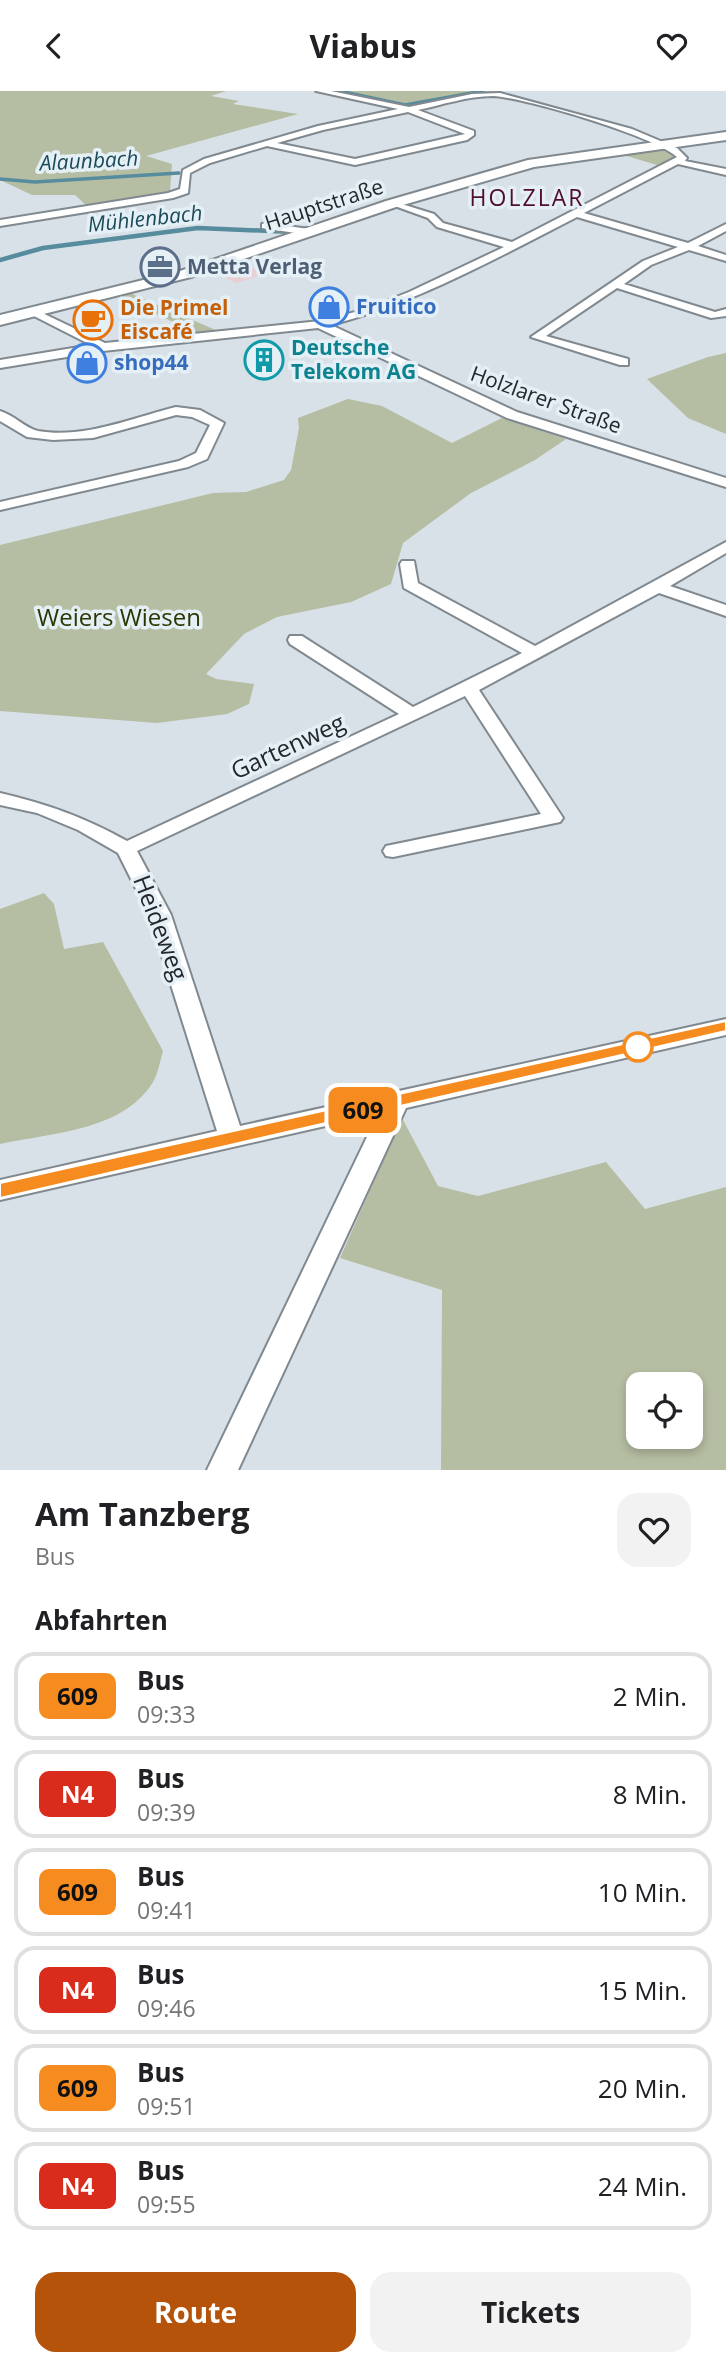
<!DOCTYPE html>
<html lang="de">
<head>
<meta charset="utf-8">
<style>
  :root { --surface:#fff; --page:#f2f2f2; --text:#202124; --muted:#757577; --line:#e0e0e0; --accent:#b45309 }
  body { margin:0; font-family:"Open Sans",sans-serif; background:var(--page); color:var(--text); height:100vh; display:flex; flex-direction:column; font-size:26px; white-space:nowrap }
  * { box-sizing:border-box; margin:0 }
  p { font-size:23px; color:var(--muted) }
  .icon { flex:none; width:38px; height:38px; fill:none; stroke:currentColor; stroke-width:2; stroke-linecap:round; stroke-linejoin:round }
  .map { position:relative; height:1379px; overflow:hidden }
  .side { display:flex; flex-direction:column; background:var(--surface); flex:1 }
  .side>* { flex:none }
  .badge { padding:0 14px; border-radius:10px; font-size:24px; line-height:46px }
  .fabs { position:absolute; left:626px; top:1281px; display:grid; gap:14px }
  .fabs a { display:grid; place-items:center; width:77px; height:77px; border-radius:14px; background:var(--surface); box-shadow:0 4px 10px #0003; font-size:35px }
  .map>.badge { position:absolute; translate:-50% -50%; box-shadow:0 0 0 4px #fff }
  h2 { padding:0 35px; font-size:26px; line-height:63px }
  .round { display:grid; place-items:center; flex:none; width:74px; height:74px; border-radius:21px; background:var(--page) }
  .head { display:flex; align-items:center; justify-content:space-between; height:119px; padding:0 35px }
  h1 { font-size:33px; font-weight:700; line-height:52px }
  .cta { display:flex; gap:14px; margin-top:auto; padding:14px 35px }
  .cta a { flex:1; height:80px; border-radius:21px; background:var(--accent); color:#fff; font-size:28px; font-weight:700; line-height:80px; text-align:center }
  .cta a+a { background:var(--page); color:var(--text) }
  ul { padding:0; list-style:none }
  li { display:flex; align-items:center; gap:21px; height:88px; margin:0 14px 10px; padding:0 21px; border:4px solid var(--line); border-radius:21px }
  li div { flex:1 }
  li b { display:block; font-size:26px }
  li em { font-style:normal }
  li .badge { min-width:77px; font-weight:700; text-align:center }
  header { display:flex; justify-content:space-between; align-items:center; height:91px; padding:0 35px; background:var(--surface); font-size:32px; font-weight:700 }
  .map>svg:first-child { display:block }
  .education { fill:#e9ced3 }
  .green { fill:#b5bda2; fill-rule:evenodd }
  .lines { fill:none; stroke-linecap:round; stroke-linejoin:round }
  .stream-far1 { stroke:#568c9d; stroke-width:3.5 }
  .stream { stroke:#568c9d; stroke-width:4.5 }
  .minor-casing { stroke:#80898f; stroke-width:4 }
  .secondary-casing { stroke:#80898f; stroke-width:4 }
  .minor { fill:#fff; fill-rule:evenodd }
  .secondary { fill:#fff; fill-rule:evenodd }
  .line { fill:#f68b1f; stroke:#fff; stroke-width:2 }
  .stop-dot { fill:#fff; stroke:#f68b1f; stroke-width:3.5 }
  .labels { text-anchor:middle; stroke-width:7; stroke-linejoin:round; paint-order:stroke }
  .far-water-label { font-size:21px; font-style:italic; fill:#1b4b58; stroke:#e5eff6 }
  .far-street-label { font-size:21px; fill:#25282b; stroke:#e5eff6 }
  .far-service-label { font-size:21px; font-weight:bold; fill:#4e5e75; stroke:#e5eff6; text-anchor:start }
  .far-shop-label { font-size:21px; font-weight:bold; fill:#366cbe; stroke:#e5eff6; text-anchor:start }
  .far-food-label { font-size:21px; font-weight:bold; fill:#c56008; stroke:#e5eff6; text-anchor:start }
  .far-culture-label { font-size:21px; font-weight:bold; fill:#0d838f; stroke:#e5eff6; text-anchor:start }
  .far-quarter-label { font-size:23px; letter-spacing:2px; fill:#500e2a; stroke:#e5eff6 }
  .park-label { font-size:24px; fill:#2b3600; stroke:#e5eff6 }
  .street-label { font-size:24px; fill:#25282b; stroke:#e5eff6 }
</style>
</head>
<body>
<header><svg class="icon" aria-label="back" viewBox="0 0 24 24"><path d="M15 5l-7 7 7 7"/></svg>Viabus<svg class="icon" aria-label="heart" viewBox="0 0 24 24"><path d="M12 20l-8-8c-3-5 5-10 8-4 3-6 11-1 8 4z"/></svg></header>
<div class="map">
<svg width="726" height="1379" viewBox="0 0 726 1379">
  <rect width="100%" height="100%" fill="#d8e1e8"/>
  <polygon class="education" points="236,172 267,182 237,192 208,180"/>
  <g class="green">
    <polygon points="0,0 226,0 211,5 239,10 233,13 298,23 146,65 172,73 170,100 86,114 75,104 32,104 0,89"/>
    <polygon points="343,0 503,0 406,16 333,3"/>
    <polygon points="658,57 667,58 675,65 660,75 617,62"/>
    <polygon points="130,202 218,240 197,242 117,205"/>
    <polygon points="726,262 726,343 688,327 647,288 708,266"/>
    <polygon points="348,308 382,315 452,352 502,327 566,348 535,369 471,402 403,452 391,493 351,511 277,526 244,543 206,583 216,588 254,593 249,613 227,623 157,632 0,620 0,454 213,402 246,401 284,389 291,379 299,337 298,327"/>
    <path d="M44,802l10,11 10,45 39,-7 60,109c-3,10 -5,23 -10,31 -30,49 -102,51 -153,62v-235z"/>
    <path d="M402,1027l36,68 40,10 128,-34 39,47 81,-22v283h-285l1,-180 -102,-32zM639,1293h52v53h-52z"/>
  </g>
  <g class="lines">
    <g class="stream-far1">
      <polyline points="344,1 405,14 483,0"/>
      <polyline points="0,88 35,91 179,82"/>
    </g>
    <polyline class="stream" points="0,169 43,157 198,137 294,141"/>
    <g class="minor-casing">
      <g id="minor">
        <path d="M316,0h15l78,16 63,-13 28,-1 132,36 45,19 10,10 -2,3 41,8v6l-48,-11 -94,49 104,30 38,-19v7l-28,15 28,9v6l-37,-11 -38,15 -27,19 91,28 11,-3v7l-15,2 -94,-30 -71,48 82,23v6h-8l-89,-28 112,-76 35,-14 -101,-30c-80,41 -159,85 -246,108l186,87 209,66v9l-219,-69 -189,-90 -215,23 -103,17v-8l91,-15 -59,-30 -2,-2 6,-3 69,33 215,-22 43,-11 46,-18 95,-45 -67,-20 -9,-9 -36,-13v-4l42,13 9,9 69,19 165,-85c-23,-21 -151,-59 -184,-61 -25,0 -51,9 -75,14l56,21v4l-7,5 -112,25 -88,-19 -57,17 -20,10 -2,20 -15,5 -173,28v-6l168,-27 12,-4 3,-19 21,-11 114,-33 80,-17zM408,21l57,22 -110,25 -78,-16 46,-13z"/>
        <polygon points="266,132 309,138 314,141 309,144 262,137 262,133"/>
        <path d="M176,316l24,3 24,13 -17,36 -19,8 -188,43v-8l179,-41 17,-8 14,-28 -18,-8 -16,-2 -83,23 -40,2 -26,-3 -27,-16v-10c14,4 25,17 38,20 46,8 94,-13 138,-24z"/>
        <path d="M726,451v11l-56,33 56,19v11l-67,-23 -180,97 84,128 -3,4 -167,35 -7,-1 -3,-5 3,-5 155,-32 -76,-118 -328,155 34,64 69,211 486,-107v16l-320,73 -168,362h-31l171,-356 -378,86v-20l217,-49 -68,-216 -31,-62 -40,-23 -41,-17 -37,-8v-12c47,11 84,24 127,48l272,-127 -109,-70 -2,-4 2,-4h12l111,71 109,-54 -118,-65 -4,-24 2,-3h12l4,22 117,63z"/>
      </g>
    </g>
    <g class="secondary-casing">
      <polygon id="secondary" points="726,41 726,49 534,76 396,116 191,186 0,234 0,224 180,180 386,110 528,69"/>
    </g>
    <use href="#minor" class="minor"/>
    <use href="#secondary" class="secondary"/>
  </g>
  <polygon class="line" points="726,930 726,940 0,1107 0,1092"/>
  <defs>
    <g id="office-ring" transform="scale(2.0125)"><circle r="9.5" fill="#e5eff6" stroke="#5c6f8a" stroke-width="1.5"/><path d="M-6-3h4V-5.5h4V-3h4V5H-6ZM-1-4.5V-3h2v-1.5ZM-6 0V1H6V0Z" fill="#5c6f8a"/></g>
    <g id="shop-ring" transform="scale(2.0125)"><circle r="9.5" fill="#e5eff6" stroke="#3f7fe0" stroke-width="1.5"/><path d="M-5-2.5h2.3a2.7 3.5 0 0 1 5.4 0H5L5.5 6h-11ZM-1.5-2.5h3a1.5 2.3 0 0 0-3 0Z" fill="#3f7fe0"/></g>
    <g id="cafe-ring" transform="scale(2.0125)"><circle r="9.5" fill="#e5eff6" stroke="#e8710a" stroke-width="1.5"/><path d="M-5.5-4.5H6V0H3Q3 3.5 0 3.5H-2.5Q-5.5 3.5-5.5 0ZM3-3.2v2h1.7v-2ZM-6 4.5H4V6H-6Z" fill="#e8710a"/></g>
    <g id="building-ring" transform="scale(2.0125)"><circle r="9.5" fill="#e5eff6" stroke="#0f9aa8" stroke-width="1.5"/><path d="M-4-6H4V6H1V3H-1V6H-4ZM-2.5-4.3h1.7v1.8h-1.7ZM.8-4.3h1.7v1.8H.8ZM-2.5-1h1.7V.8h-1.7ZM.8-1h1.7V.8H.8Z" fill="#0f9aa8"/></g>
  </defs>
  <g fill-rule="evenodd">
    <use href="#office-ring" x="160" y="176"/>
    <use href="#shop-ring" x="329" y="216"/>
    <use href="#cafe-ring" x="93" y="229"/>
    <use href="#building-ring" x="264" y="269"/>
    <use href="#shop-ring" x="87" y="272"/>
  </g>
  <circle class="stop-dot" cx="638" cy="956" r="14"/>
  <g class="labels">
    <g class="far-water-label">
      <text transform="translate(89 70) rotate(-3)" y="7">Alaunbach</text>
      <text transform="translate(145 128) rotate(-6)" y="7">Mühlenbach</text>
    </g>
    <g class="far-street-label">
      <text transform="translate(324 114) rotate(-18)" y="7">Hauptstraße</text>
      <text transform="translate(546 309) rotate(20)" y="7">Holzlarer Straße</text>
    </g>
    <g class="far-service-label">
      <text x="187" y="183">Metta Verlag</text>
    </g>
    <g class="far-shop-label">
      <text x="356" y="223">Fruitico</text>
      <text x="114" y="279">shop44</text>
    </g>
    <g class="far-food-label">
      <text x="120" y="224">Die Primel<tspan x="120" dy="24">Eiscafé</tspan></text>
    </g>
    <g class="far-culture-label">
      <text x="291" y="264">Deutsche<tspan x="291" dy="24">Telekom AG</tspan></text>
    </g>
    <g class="far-quarter-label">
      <text x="527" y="115">HOLZLAR</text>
    </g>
    <g class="park-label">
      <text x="119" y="535">Weiers Wiesen</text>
    </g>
    <g class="street-label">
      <text transform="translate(288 656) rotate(-25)" y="8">Gartenweg</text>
      <text transform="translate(160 837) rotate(69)" y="8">Heideweg</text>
    </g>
  </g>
</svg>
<div class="fabs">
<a><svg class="icon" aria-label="locate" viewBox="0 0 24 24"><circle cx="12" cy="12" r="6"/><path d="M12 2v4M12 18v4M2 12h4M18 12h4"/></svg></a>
</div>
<b class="badge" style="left:363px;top:1019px;background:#f68b1f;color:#111">609</b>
</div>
<section class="side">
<div class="head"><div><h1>Am Tanzberg</h1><p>Bus</p></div><a class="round"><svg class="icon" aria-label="heart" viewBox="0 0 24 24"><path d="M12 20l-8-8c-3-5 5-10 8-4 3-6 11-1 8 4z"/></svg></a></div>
<h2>Abfahrten</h2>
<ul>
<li><span class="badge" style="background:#f68b1f;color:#111">609</span><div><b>Bus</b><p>09:33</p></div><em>2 Min.</em></li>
<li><span class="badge" style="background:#da2c1c;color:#fff">N4</span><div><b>Bus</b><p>09:39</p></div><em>8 Min.</em></li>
<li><span class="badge" style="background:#f68b1f;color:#111">609</span><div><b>Bus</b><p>09:41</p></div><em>10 Min.</em></li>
<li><span class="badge" style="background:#da2c1c;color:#fff">N4</span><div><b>Bus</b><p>09:46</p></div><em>15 Min.</em></li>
<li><span class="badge" style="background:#f68b1f;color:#111">609</span><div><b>Bus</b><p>09:51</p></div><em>20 Min.</em></li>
<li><span class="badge" style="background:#da2c1c;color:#fff">N4</span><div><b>Bus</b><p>09:55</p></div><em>24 Min.</em></li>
</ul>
<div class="cta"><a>Route</a><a>Tickets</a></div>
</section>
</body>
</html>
